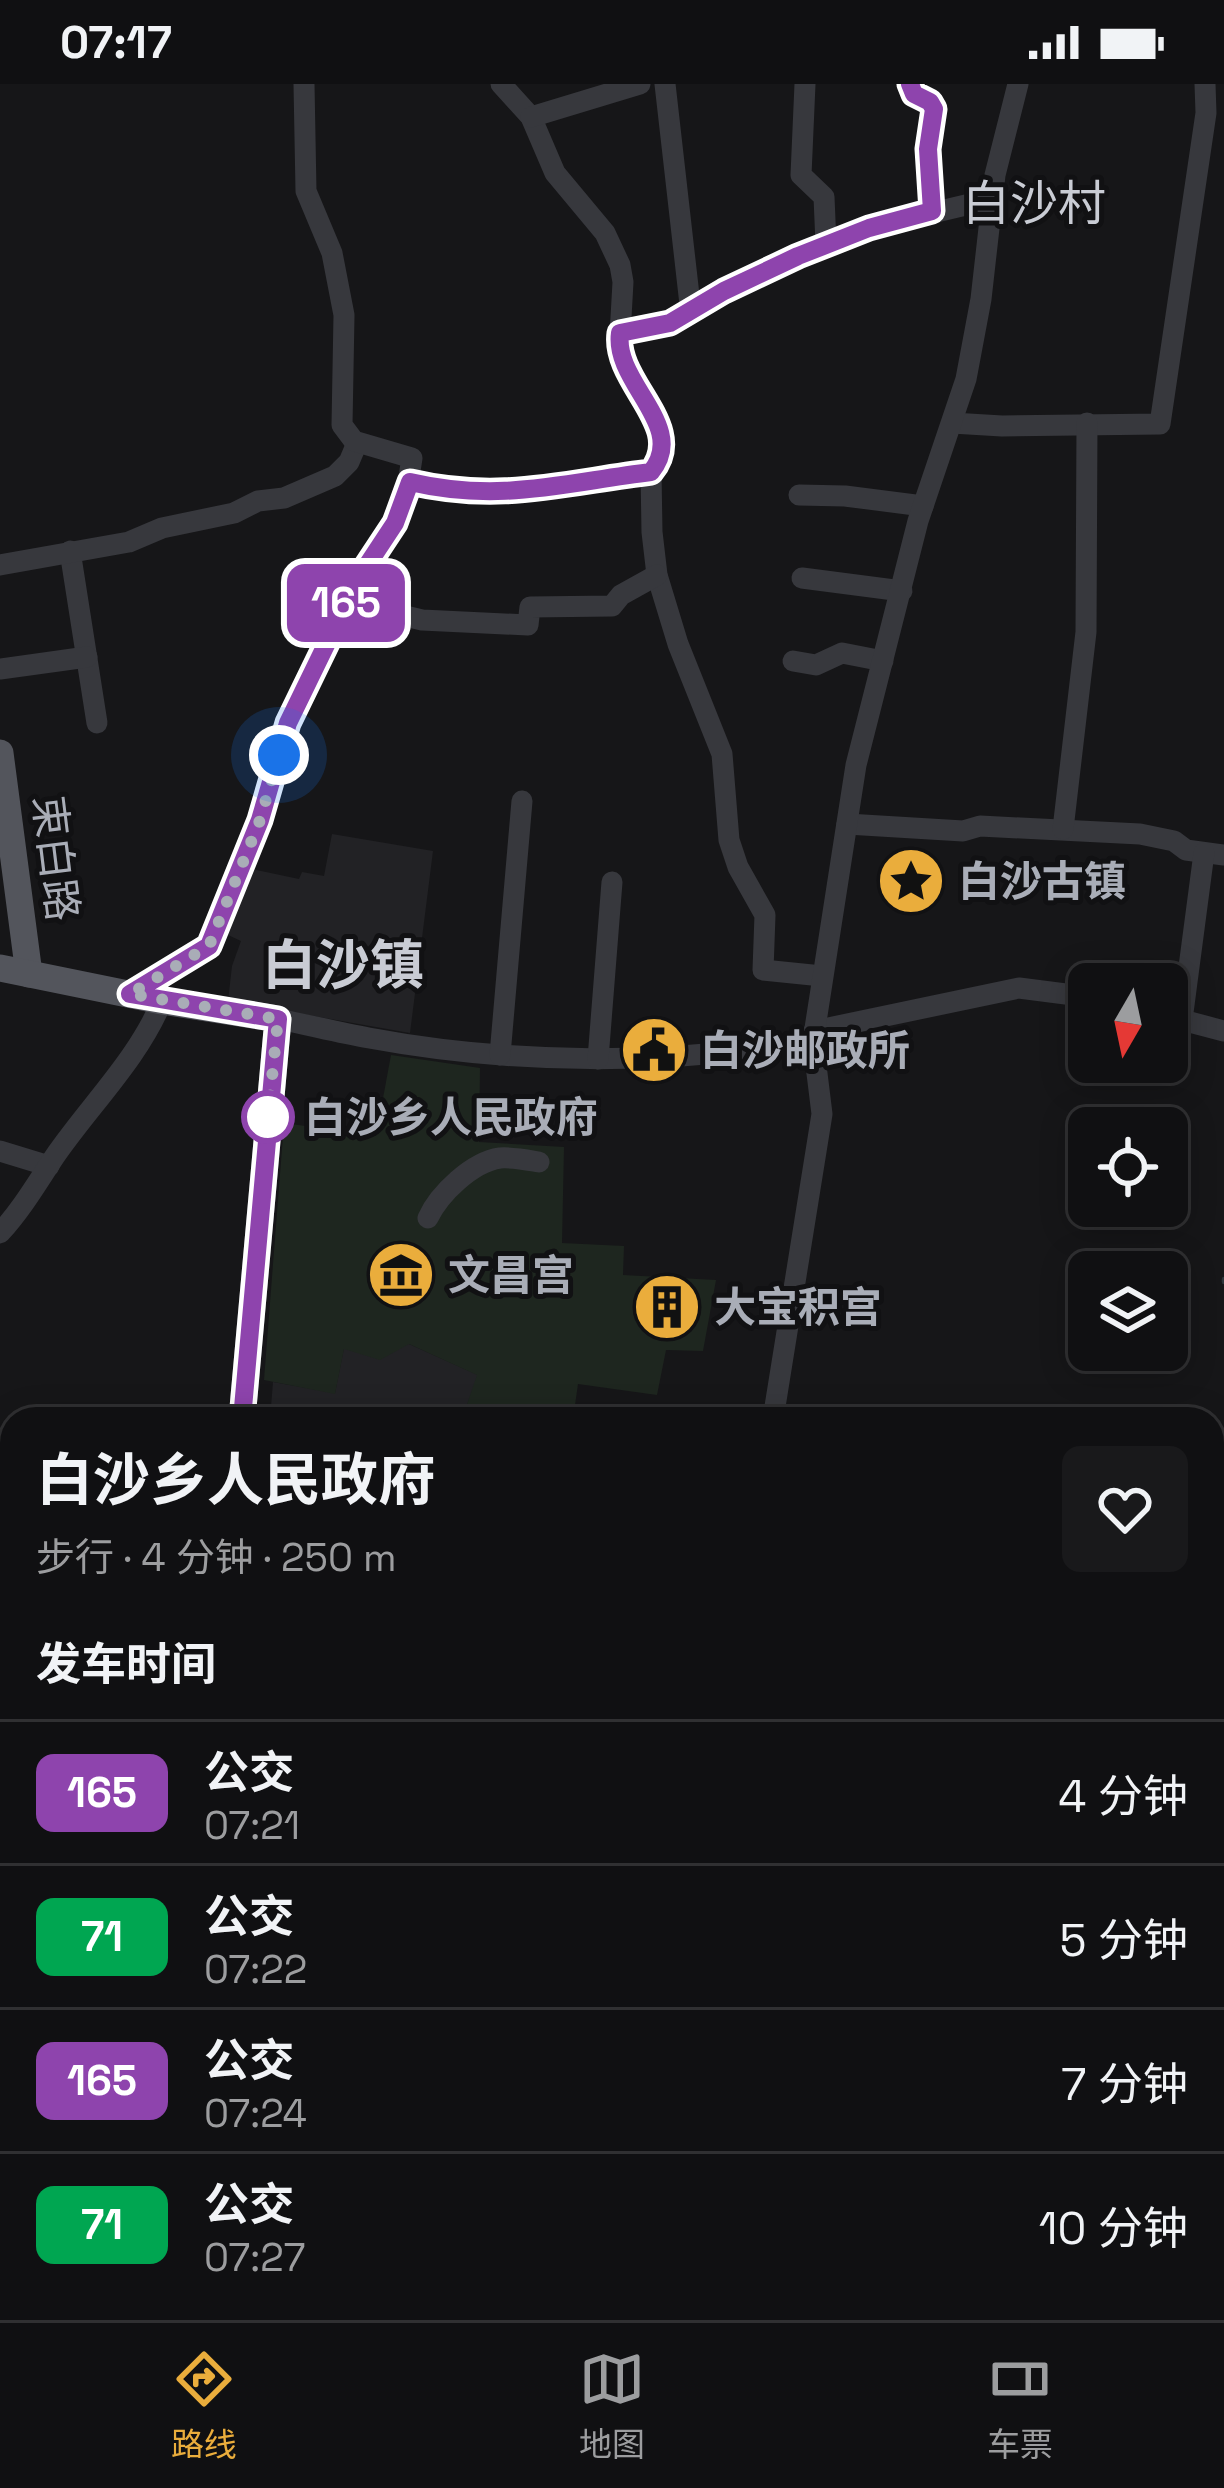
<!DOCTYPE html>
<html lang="zh">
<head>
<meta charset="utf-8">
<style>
  :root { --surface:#101012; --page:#19191b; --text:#f1f3f6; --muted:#9c9d9f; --line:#303032; --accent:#eaad3c }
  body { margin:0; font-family:"Space Grotesk","Noto Sans SC",sans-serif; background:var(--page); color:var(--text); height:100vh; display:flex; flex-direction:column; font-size:45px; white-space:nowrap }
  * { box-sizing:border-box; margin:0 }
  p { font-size:39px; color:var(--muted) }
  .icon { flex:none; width:66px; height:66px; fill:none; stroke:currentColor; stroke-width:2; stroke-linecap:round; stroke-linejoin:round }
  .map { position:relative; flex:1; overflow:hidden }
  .side { position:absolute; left:0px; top:1323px; width:1224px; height:915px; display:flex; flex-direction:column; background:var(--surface); border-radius:36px 36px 0 0; box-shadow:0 6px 30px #0003,0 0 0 3px var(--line) }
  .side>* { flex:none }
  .badge { padding:0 24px; border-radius:18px; font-size:42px; line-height:78px }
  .needle { width:78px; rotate:189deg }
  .fabs { position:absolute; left:1068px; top:879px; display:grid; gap:24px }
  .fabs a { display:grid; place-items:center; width:120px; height:120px; border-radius:18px; background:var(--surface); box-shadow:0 6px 30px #0003,0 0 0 3px var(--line); font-size:60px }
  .you { position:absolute; width:60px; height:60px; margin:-30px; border:9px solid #fff; border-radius:50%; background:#1a73e8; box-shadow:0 0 0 18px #1a73e833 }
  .map>.badge { position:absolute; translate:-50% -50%; box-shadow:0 0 0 6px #fff }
  h2 { padding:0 36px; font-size:45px; line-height:108px }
  .round { display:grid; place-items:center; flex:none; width:126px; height:126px; border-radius:18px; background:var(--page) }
  .summary { display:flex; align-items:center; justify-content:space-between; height:204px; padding:0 36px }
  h1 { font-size:57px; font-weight:700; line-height:90px }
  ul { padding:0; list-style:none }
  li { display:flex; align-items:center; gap:36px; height:144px; padding:0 36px; border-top:3px solid var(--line) }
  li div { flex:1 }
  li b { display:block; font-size:45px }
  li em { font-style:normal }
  li .badge { min-width:132px; font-weight:700; text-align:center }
  .status { display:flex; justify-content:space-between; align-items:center; height:84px; padding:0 60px; background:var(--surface); direction:ltr }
  .status svg { height:33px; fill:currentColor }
  .tabs { display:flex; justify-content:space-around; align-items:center; height:168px; border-top:3px solid var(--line); background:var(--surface); font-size:33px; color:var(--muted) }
  .tabs a { display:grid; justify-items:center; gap:6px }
  .tabs .selected { color:var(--accent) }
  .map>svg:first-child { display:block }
  .built { fill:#222225 }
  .green { fill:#1e261f }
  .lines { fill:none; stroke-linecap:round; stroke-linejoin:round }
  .stream { stroke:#2d353b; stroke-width:4.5 }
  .minor { stroke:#37383d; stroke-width:21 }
  .major { stroke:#53555c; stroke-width:27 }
  .line-casing { stroke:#fff; stroke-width:27 }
  .line { stroke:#8e44ad; stroke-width:18 }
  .walk { stroke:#a9adb7; stroke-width:12; stroke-dasharray:0 21.6 }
  .stop-dot { fill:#fff; stroke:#8e44ad; stroke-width:6 }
  .labels { text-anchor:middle; stroke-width:10; stroke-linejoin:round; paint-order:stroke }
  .street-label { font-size:42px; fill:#a9adb7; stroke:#111113 }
  .poi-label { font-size:42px; font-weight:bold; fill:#a9adb7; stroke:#111113; text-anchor:start }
  .stop-label { font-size:42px; font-weight:bold; fill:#a9adb7; stroke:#111113; text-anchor:start }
  .quarter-label { font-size:48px; fill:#c9ccd4; stroke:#111113 }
  .district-label { font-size:54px; font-weight:bold; fill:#c9ccd4; stroke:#111113 }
</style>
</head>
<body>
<div class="status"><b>07:17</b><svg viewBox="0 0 49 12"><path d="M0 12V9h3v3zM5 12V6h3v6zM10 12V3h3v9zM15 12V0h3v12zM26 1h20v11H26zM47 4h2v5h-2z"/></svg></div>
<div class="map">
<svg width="1224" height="2236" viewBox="0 0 1224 2236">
  <rect width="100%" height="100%" fill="#161618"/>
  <g class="built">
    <polygon points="332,750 433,767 410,949 228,917 232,882 241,857 228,851 252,785 299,795 302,788 324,792"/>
    <polygon points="409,1260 478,1291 462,1335 270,1335 273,1298 335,1309 344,1264"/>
  </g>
  <polygon class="green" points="391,971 480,984 479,1058 564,1063 562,1159 624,1162 623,1191 716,1196 703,1267 666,1266 657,1311 578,1300 573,1335 462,1335 477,1291 409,1260 380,1276 344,1265 335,1310 264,1296 284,1039 376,1052"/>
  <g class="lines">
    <polyline class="stream" points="1224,1195 1224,1198"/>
    <g class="minor">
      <polyline points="501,0 531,33 555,89 605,149 620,181 623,198 619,269 653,331 664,363 662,375 651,388 652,448 657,491 678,560 722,670 729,756 738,783 765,831 763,886 822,892"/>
      <polyline points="665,0 691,229"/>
      <polyline points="805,0 801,91 824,113 826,160"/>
      <polyline points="910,0 914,10 930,18 935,25 928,65 932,127"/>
      <polyline points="531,33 640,0"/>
      <polyline points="620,249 670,239 761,188 869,144 991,115"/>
      <polyline points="952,339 1002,342 1160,340 1206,29 1205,0"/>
      <path d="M410,397c90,22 152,2 241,-9"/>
      <polyline points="799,411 845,412 923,422"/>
      <polyline points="70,467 97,639"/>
      <polyline points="0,481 129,458 162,444 234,429 258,417 284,414 335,392 349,378 357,359"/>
      <polyline points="802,494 902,507"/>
      <polyline points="347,518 422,536 528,541 530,523 612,522 621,511 657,491"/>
      <polyline points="793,577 816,581 842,569 883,577"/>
      <polyline points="0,585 87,573"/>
      <polyline points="847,740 963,747 980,742 1140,750 1174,757 1186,766 1224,771"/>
      <polyline points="1063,745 1086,548 1087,339"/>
      <polyline points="130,910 209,861 260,736 288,639 358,495 395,439 406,412 412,374 354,357 342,341 344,231 332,169 306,107 304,0"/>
      <polyline points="1167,932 1224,947"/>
      <path d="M278,935c31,6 61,14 91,19 145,27 298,27 444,3"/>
      <polyline points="1182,936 1204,769"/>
      <polyline points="814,947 1019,904 1089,913"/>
      <polyline points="500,971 522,717"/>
      <polyline points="598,975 612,798"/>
      <polyline points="0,1067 49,1082"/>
      <path d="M428,1134c11,-24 44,-56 72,-60 12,-1 27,2 39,4"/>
      <path d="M0,1149c22,-24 37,-50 55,-77 36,-52 83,-97 107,-155"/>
      <polyline points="773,1335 822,1030 813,957 856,681 918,437 966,295 981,215 995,91 1018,0"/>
      <polyline points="0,1905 12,1905"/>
      <polyline points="0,2037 12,2036"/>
      <polyline points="1212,2117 1224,2127"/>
      <polyline points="386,2236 396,2226"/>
      <polyline points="654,2236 655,2226"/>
      <polyline points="1121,2236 1121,2226"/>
    </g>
    <g class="major">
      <polyline points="0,669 29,890"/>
      <polyline points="0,884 162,917 278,935 242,1335"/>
      <polyline points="405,2226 408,2236"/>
    </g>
  </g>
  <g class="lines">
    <g class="line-casing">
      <path id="line" d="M242,1335l36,-400 -148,-25 79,-48 51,-126 28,-97 70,-144 37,-56 15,-41c90,21 152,1 241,-10 38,-46 -38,-89 -31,-139l50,-10 54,-32 74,-35 71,-28 63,-17 -4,-62 6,-40 -4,-7 -16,-8 -4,-10"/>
    </g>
    <use href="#line" class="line"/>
    <polyline class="walk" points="268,1033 278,935 130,910 209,862 260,736 279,671"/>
  </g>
  <defs>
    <g id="sight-disc" transform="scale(3.45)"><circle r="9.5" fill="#eaad3c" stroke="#111113"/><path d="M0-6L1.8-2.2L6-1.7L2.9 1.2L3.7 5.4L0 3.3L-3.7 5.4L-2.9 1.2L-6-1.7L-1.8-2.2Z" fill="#111"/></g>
    <g id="civic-disc" transform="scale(3.45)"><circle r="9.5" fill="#eaad3c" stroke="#111113"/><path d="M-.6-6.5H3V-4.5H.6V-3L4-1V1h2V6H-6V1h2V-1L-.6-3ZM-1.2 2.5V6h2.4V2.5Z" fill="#111"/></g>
    <g id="museum-disc" transform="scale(3.45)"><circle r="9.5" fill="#eaad3c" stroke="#111113"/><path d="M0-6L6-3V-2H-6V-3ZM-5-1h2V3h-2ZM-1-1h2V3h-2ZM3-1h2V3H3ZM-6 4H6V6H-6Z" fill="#111"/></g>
    <g id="building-disc" transform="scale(3.45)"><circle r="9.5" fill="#eaad3c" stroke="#111113"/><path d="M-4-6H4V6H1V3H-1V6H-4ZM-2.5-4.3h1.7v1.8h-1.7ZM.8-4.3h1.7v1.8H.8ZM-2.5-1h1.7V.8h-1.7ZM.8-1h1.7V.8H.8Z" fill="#111"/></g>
  </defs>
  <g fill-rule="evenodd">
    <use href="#sight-disc" x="911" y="797"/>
    <use href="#civic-disc" x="654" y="966"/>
    <use href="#museum-disc" x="401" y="1191"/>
    <use href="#building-disc" x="667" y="1223"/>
  </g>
  <circle class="stop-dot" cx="268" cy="1033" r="24"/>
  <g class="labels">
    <g class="street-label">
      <text transform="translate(56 774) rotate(83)" y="15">束白路</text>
    </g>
    <g class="poi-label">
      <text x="958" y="812">白沙古镇</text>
      <text x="700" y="981">白沙邮政所</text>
      <text x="448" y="1206">文昌宫</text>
      <text x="714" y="1238">大宝积宫</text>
    </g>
    <g class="stop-label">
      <text x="304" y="1048">白沙乡人民政府</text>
    </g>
    <g class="quarter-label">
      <text x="1034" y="136">白沙村</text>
    </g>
    <g class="district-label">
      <text x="343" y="900">白沙镇</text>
    </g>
  </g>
</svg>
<div class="fabs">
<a><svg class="needle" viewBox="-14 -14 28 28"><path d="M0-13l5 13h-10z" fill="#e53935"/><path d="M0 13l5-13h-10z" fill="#9c9d9f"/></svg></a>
<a><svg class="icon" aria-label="locate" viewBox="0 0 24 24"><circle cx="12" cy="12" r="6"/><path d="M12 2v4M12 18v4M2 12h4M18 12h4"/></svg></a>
<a><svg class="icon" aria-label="layers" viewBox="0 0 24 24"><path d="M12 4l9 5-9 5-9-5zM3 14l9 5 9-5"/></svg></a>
</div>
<div class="you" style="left:279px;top:671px"></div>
<b class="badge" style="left:346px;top:519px;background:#8e44ad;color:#fff">165</b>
<section class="side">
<div class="summary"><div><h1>白沙乡人民政府</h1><p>步行 · 4 分钟 · 250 m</p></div><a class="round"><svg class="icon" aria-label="heart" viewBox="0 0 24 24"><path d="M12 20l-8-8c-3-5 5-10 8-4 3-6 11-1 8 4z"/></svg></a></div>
<h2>发车时间</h2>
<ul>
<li><span class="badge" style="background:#8e44ad;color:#fff">165</span><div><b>公交</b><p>07:21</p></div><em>4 分钟</em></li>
<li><span class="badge" style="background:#00a651;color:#fff">71</span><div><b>公交</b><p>07:22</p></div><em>5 分钟</em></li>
<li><span class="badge" style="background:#8e44ad;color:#fff">165</span><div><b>公交</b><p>07:24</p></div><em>7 分钟</em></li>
<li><span class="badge" style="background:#00a651;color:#fff">71</span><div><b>公交</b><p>07:27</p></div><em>10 分钟</em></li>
</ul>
</section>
</div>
<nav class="tabs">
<a class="selected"><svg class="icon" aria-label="directions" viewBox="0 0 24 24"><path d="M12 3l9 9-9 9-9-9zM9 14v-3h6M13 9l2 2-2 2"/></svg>路线</a>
<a><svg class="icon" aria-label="map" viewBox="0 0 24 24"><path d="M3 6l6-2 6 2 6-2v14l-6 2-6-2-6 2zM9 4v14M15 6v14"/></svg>地图</a>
<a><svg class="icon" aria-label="tickets" viewBox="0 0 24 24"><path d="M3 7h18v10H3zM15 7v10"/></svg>车票</a>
</nav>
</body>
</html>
